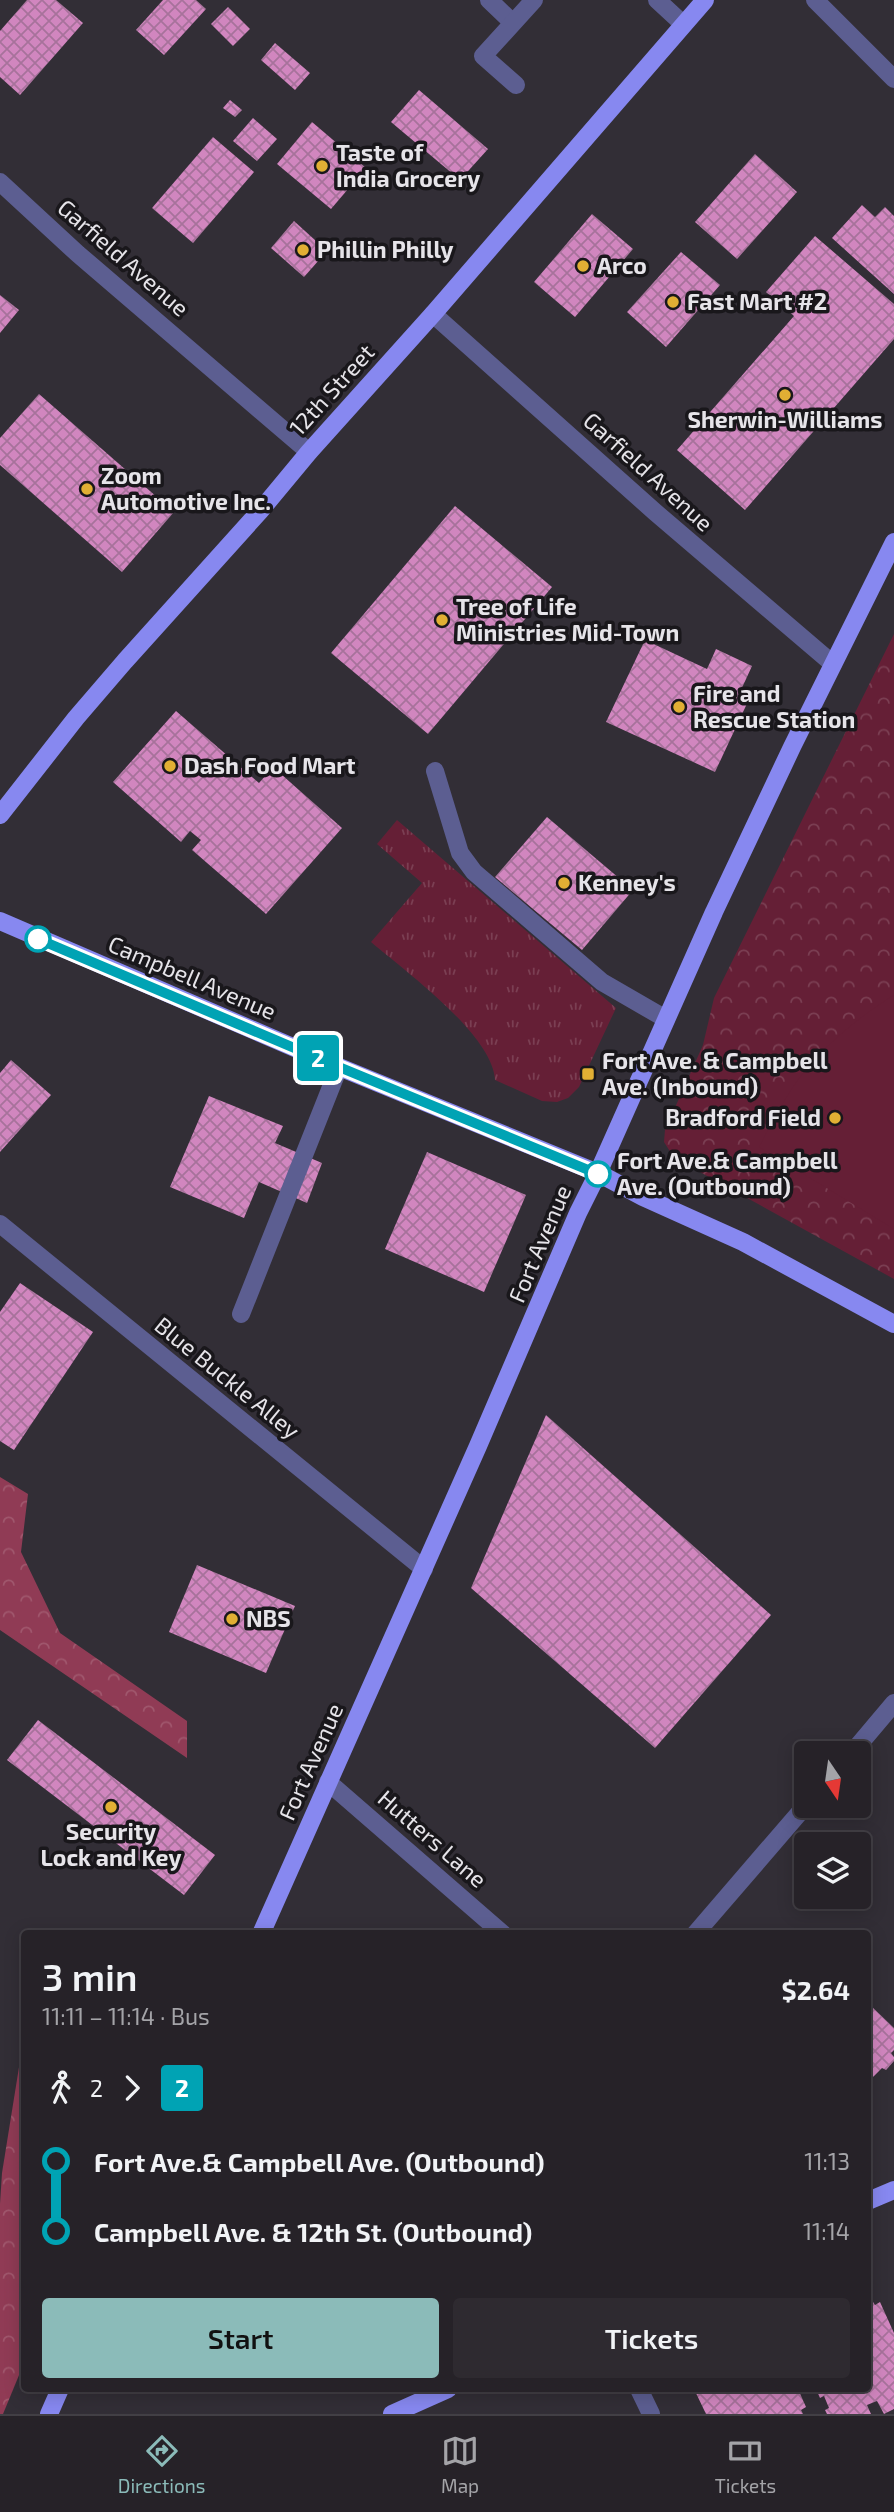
<!DOCTYPE html>
<html lang="en">
<head>
<meta charset="utf-8">
<style>
  :root { --surface:#262228; --page:#2e2a30; --text:#f1f3f6; --muted:#a4a4a8; --line:#423f45; --accent:#8bbbb9 }
  body { margin:0; font-family:"Exo 2",sans-serif; background:var(--page); color:var(--text); height:100vh; display:flex; flex-direction:column; font-size:26px; white-space:nowrap }
  * { box-sizing:border-box; margin:0 }
  p { font-size:23px; color:var(--muted) }
  .icon { flex:none; width:38px; height:38px; fill:none; stroke:currentColor; stroke-width:2; stroke-linecap:round; stroke-linejoin:round }
  .map { position:relative; flex:1; overflow:hidden }
  .panel { position:absolute; left:21px; top:1930px; width:850px; height:462px; display:flex; flex-direction:column; background:var(--surface); border-radius:7px; box-shadow:0 4px 18px #0003,0 0 0 2px var(--line) }
  .panel>* { flex:none }
  .badge { padding:0 14px; border-radius:5px; font-size:24px; line-height:46px }
  .needle { width:46px; rotate:167deg }
  .tools { position:absolute; left:794px; top:1741px; display:grid; gap:14px }
  .tools a { display:grid; place-items:center; width:77px; height:77px; border-radius:7px; background:var(--surface); box-shadow:0 4px 18px #0003,0 0 0 2px var(--line); font-size:35px }
  .map>.badge { position:absolute; translate:-50% -50%; box-shadow:0 0 0 4px #fff }
  .legs { display:flex; align-items:center; gap:10px; height:77px; padding:0 21px; font-size:23px }
  .legs p { margin-inline-start:auto }
  .head { display:flex; align-items:center; justify-content:space-between; height:119px; padding:0 21px }
  h1 { font-size:38px; font-weight:600; line-height:52px }
  .button { display:flex; gap:14px; margin-top:auto; padding:14px 21px }
  .button a { flex:1; height:80px; border-radius:7px; background:var(--accent); color:#111; font-size:28px; font-weight:600; line-height:80px; text-align:center }
  .button a+a { background:var(--page); color:var(--text) }
  ul { padding:0 21px; list-style:none }
  li { display:flex; align-items:center; gap:24px; height:70px; font-size:26px }
  li i { display:grid; place-items:center; width:10px; height:100%; margin:0 9px; background:currentColor }
  li i::after { content:''; width:18px; height:18px; margin:-9px; border:5px solid; border-radius:50%; background:var(--surface) }
  li p { margin-inline-start:auto }
  li:first-child i { background:linear-gradient(#0000 50%,currentColor 0) }
  li:last-child i { background:linear-gradient(currentColor 50%,#0000 0) }
  .tabs { display:flex; justify-content:space-around; align-items:center; height:98px; border-top:2px solid var(--line); background:var(--surface); font-size:19px; color:var(--muted) }
  .tabs a { display:grid; justify-items:center; gap:4px }
  .tabs .on { color:var(--accent) }
  .map>svg:first-child { display:block }
  .grass { fill:url(#grass-tufts) }
  .forest { fill:url(#forest-crowns) }
  .park { fill:url(#park-crowns) }
  .garden { fill:#651f36 }
  .building { fill:url(#building-cross-hatch) }
  .lines { fill:none; stroke-linecap:round; stroke-linejoin:round }
  .minor { stroke:#5c5e91; stroke-width:18 }
  .major { stroke:#8788f0; stroke-width:18 }
  .line-1-casing { stroke:#fff; stroke-width:16 }
  .line-1 { stroke:#00a3b4; stroke-width:10 }
  .poi-dot { fill:#e1af34; stroke:#19171b; stroke-width:2.5 }
  .stop-1-dot { fill:#fff; stroke:#00a3b4; stroke-width:3.5 }
  .labels { text-anchor:middle; stroke-width:7; stroke-linejoin:round; paint-order:stroke }
  .poi-label { font-size:23px; font-weight:bold; fill:#e6e4e9; stroke:#19171b; text-anchor:start }
  .street-label { font-size:23px; fill:#e6e4e9; stroke:#19171b }
  .stop-label { font-size:23px; font-weight:bold; fill:#e6e4e9; stroke:#19171b; text-anchor:start }
</style>
</head>
<body>
<div class="map">
<svg width="894" height="2414" viewBox="0 0 894 2414">
  <defs>
    <pattern id="grass-tufts" width="24" height="20" patternUnits="userSpaceOnUse" patternTransform="scale(1.75)"><rect width="24" height="20" fill="#651f36"/><path d="M3 7l-1-3M5 7V3M7 7l1-3M15 17l-1-3M17 17v-4M19 17l1-3" fill="none" stroke="#7b3f53"/></pattern>
    <pattern id="forest-crowns" width="20" height="18" patternUnits="userSpaceOnUse" patternTransform="scale(1.75)"><rect width="20" height="18" fill="#903b55"/><path d="M2 6a3 3 0 1 1 6 0M12 15a3 3 0 1 1 6 0" fill="none" stroke="#a0576d"/></pattern>
    <pattern id="park-crowns" width="20" height="18" patternUnits="userSpaceOnUse" patternTransform="scale(1.75)"><rect width="20" height="18" fill="#651f36"/><path d="M2 6a3 3 0 1 1 6 0M12 15a3 3 0 1 1 6 0" fill="none" stroke="#7b3f53"/></pattern>
    <pattern id="building-cross-hatch" width="8" height="8" patternUnits="userSpaceOnUse" patternTransform="scale(1.75)"><rect width="8" height="8" fill="#d186bf"/><path d="M0 0l8 8M0 8l8-8" fill="none" stroke="#a7729b"/></pattern>
  </defs>
  <rect width="100%" height="100%" fill="#322e36"/>
  <path class="grass" d="M397,820l219,188 -37,79 -11,11 -11,4 -15,-1 -47,-21c-2,-45 -89,-108 -124,-138l51,-59 -45,-39z"/>
  <g class="forest">
    <polygon points="0,1477 28,1494 21,1552 60,1633 187,1721 187,1758 0,1630"/>
    <polygon points="20,2061 24,2062 24,2363 3,2414 0,2414 0,2204 2,2173"/>
  </g>
  <polygon class="park" points="894,634 894,1279 680,1161 671,1153 664,1142 665,1130 703,1045 714,998"/>
  <path class="garden" d="M894,995v234l-135,-82c10,-19 20,-38 32,-57 24,-38 65,-71 103,-95z"/>
  <g class="building">
    <polygon points="27,0 56,0 83,23 20,95 0,77 0,31"/>
    <polygon points="163,0 196,0 206,9 164,55 136,30"/>
    <polygon points="228,7 250,29 233,46 211,24"/>
    <polygon points="275,43 310,73 295,90 261,60"/>
    <polygon points="419,90 488,149 460,180 391,122"/>
    <polygon points="230,100 242,110 235,117 223,108"/>
    <polygon points="253,118 277,139 257,161 233,141"/>
    <polygon points="312,122 366,168 331,209 277,164"/>
    <polygon points="213,137 254,172 193,243 152,208"/>
    <polygon points="755,154 797,192 737,259 695,222"/>
    <polygon points="862,205 875,217 885,207 894,216 894,294 832,238"/>
    <polygon points="592,214 633,249 575,317 534,282"/>
    <polygon points="294,221 327,251 304,277 271,248"/>
    <polygon points="815,236 894,304 894,339 745,510 677,450 794,316 766,292"/>
    <polygon points="681,252 720,285 666,347 627,312"/>
    <polygon points="0,295 19,310 0,333"/>
    <polygon points="39,394 174,512 122,572 0,465 0,438"/>
    <polygon points="455,506 552,587 428,734 331,653"/>
    <polygon points="645,640 707,669 716,649 752,666 741,690 751,695 715,772 606,722"/>
    <polygon points="176,711 259,783 273,767 342,828 266,914 192,850 201,840 190,831 181,842 113,782"/>
    <polygon points="547,817 633,890 582,950 495,877"/>
    <polygon points="11,1060 51,1095 0,1152 0,1073"/>
    <polygon points="209,1096 283,1126 275,1143 322,1163 307,1203 259,1182 244,1218 170,1187"/>
    <polygon points="427,1152 526,1195 484,1292 385,1249"/>
    <polygon points="20,1283 93,1332 14,1450 0,1441 0,1312"/>
    <polygon points="546,1415 771,1615 655,1748 471,1588"/>
    <polygon points="197,1565 295,1606 266,1673 169,1632"/>
    <polygon points="38,1720 215,1855 184,1895 7,1760"/>
    <polygon points="868,2003 894,2028 894,2050 891,2053 894,2057 894,2061 886,2070 882,2068 868,2082"/>
    <polygon points="870,2297 875,2305 880,2302 894,2333 894,2409 884,2414 877,2401 867,2405 871,2414 827,2414 825,2410 829,2408 824,2396 820,2398 816,2389 868,2389 868,2298"/>
    <polygon points="694,2389 798,2389 806,2407 801,2410 803,2414 706,2414"/>
  </g>
  <g class="lines">
    <g class="minor">
      <polyline points="489,0 512,22"/>
      <polyline points="657,0 683,24"/>
      <polyline points="815,0 894,79"/>
      <polyline points="516,85 483,56 534,0"/>
      <polyline points="0,182 78,254 309,452"/>
      <polyline points="433,314 655,512 833,664"/>
      <polyline points="435,771 460,853 474,872 602,982 666,1019"/>
      <polyline points="0,1224 424,1569"/>
      <polyline points="241,1314 339,1067"/>
      <polyline points="851,1754 894,1703"/>
      <polyline points="328,1782 503,1934"/>
      <polyline points="695,1934 807,1804"/>
      <polyline points="639,2389 651,2414"/>
    </g>
    <g class="major">
      <polyline points="0,815 76,718 125,661 260,511 309,452 433,314 705,0"/>
      <polyline points="0,921 339,1067 598,1173 643,1197 743,1242 894,1324"/>
      <polyline points="261,1934 478,1446 578,1213 598,1173 714,912 792,747 894,542"/>
      <polyline points="868,2201 894,2190"/>
      <polyline points="49,2414 60,2389"/>
      <polyline points="392,2414 448,2389"/>
    </g>
  </g>
  <g class="lines">
    <g class="line-1-casing">
      <polyline id="line-1" points="38,939 339,1067 598,1174"/>
    </g>
    <use href="#line-1" class="line-1"/>
  </g>
  <g class="poi-dot">
    <circle cx="322" cy="166" r="7"/>
    <circle cx="303" cy="250" r="7"/>
    <circle cx="583" cy="266" r="7"/>
    <circle cx="673" cy="302" r="7"/>
    <circle cx="785" cy="395" r="7"/>
    <circle cx="87" cy="489" r="7"/>
    <circle cx="442" cy="620" r="7"/>
    <circle cx="679" cy="707" r="7"/>
    <circle cx="170" cy="766" r="7"/>
    <circle cx="564" cy="883" r="7"/>
    <rect x="581" y="1067" width="14" height="14" rx="3.5"/>
    <circle cx="835" cy="1118" r="7"/>
    <circle cx="232" cy="1619" r="7"/>
    <circle cx="111" cy="1807" r="7"/>
  </g>
  <g class="stop-1-dot">
    <circle cx="38" cy="939" r="12"/>
    <circle cx="598" cy="1174" r="12"/>
  </g>
  <g class="labels">
    <g class="poi-label">
      <text x="336" y="161">Taste of<tspan x="336" dy="26">India Grocery</tspan></text>
      <text x="317" y="258">Phillin Philly</text>
      <text x="597" y="274">Arco</text>
      <text x="687" y="310">Fast Mart #2</text>
      <text x="785" y="428" text-anchor="middle">Sherwin-Williams</text>
      <text x="101" y="484">Zoom<tspan x="101" dy="26">Automotive Inc.</tspan></text>
      <text x="456" y="615">Tree of Life<tspan x="456" dy="26">Ministries Mid-Town</tspan></text>
      <text x="693" y="702">Fire and<tspan x="693" dy="26">Rescue Station</tspan></text>
      <text x="184" y="774">Dash Food Mart</text>
      <text x="578" y="891">Kenney's</text>
      <text x="602" y="1069">Fort Ave. &amp; Campbell<tspan x="602" dy="26">Ave. (Inbound)</tspan></text>
      <text x="821" y="1126" text-anchor="end">Bradford Field</text>
      <text x="246" y="1627">NBS</text>
      <text x="111" y="1840" text-anchor="middle">Security<tspan x="111" dy="26">Lock and Key</tspan></text>
    </g>
    <g class="street-label">
      <text transform="translate(123 258) rotate(41)" y="8">Garfield Avenue</text>
      <text transform="translate(332 390) rotate(-48)" y="8">12th Street</text>
      <text transform="translate(648 472) rotate(42)" y="8">Garfield Avenue</text>
      <text transform="translate(192 978) rotate(23)" y="8">Campbell Avenue</text>
      <text transform="translate(540 1244) rotate(-67)" y="8">Fort Avenue</text>
      <text transform="translate(227 1378) rotate(39)" y="8">Blue Buckle Alley</text>
      <text transform="translate(311 1762) rotate(-66)" y="8">Fort Avenue</text>
      <text transform="translate(432 1839) rotate(41)" y="8">Hutters Lane</text>
    </g>
    <g class="stop-label">
      <text x="617" y="1169">Fort Ave.&amp; Campbell<tspan x="617" dy="26">Ave. (Outbound)</tspan></text>
    </g>
  </g>
</svg>
<div class="tools">
<a><svg class="needle" viewBox="-14 -14 28 28"><path d="M0-13l5 13h-10z" fill="#e53935"/><path d="M0 13l5-13h-10z" fill="#a4a4a8"/></svg></a>
<a><svg class="icon" aria-label="layers" viewBox="0 0 24 24"><path d="M12 4l9 5-9 5-9-5zM3 14l9 5 9-5"/></svg></a>
</div>
<b class="badge" style="left:318px;top:1058px;background:#00a3b4;color:#fff">2</b>
<section class="panel">
<div class="head"><div><h1>3 min</h1><p>11:11 – 11:14 · Bus</p></div><b>$2.64</b></div>
<div class="legs"><svg class="icon" aria-label="walk" viewBox="0 0 24 24"><circle cx="13" cy="4" r="2"/><path d="M13 8l-2 6 4 7M11 14l-3 7M7 12l3-4h3l4 4"/></svg>2<svg class="icon" aria-label="forward" viewBox="0 0 24 24"><path d="M9 5l7 7-7 7"/></svg><b class="badge" style="background:#00a3b4;color:#fff">2</b></div>
<ul>
<li><i style="color:#00a3b4"></i><b>Fort Ave.&amp; Campbell Ave. (Outbound)</b><p>11:13</p></li>
<li><i style="color:#00a3b4"></i><b>Campbell Ave. &amp; 12th St. (Outbound)</b><p>11:14</p></li>
</ul>
<div class="button"><a>Start</a><a>Tickets</a></div>
</section>
</div>
<nav class="tabs">
<a class="on"><svg class="icon" aria-label="directions" viewBox="0 0 24 24"><path d="M12 3l9 9-9 9-9-9zM9 14v-3h6M13 9l2 2-2 2"/></svg>Directions</a>
<a><svg class="icon" aria-label="map" viewBox="0 0 24 24"><path d="M3 6l6-2 6 2 6-2v14l-6 2-6-2-6 2zM9 4v14M15 6v14"/></svg>Map</a>
<a><svg class="icon" aria-label="tickets" viewBox="0 0 24 24"><path d="M3 7h18v10H3zM15 7v10"/></svg>Tickets</a>
</nav>
</body>
</html>
